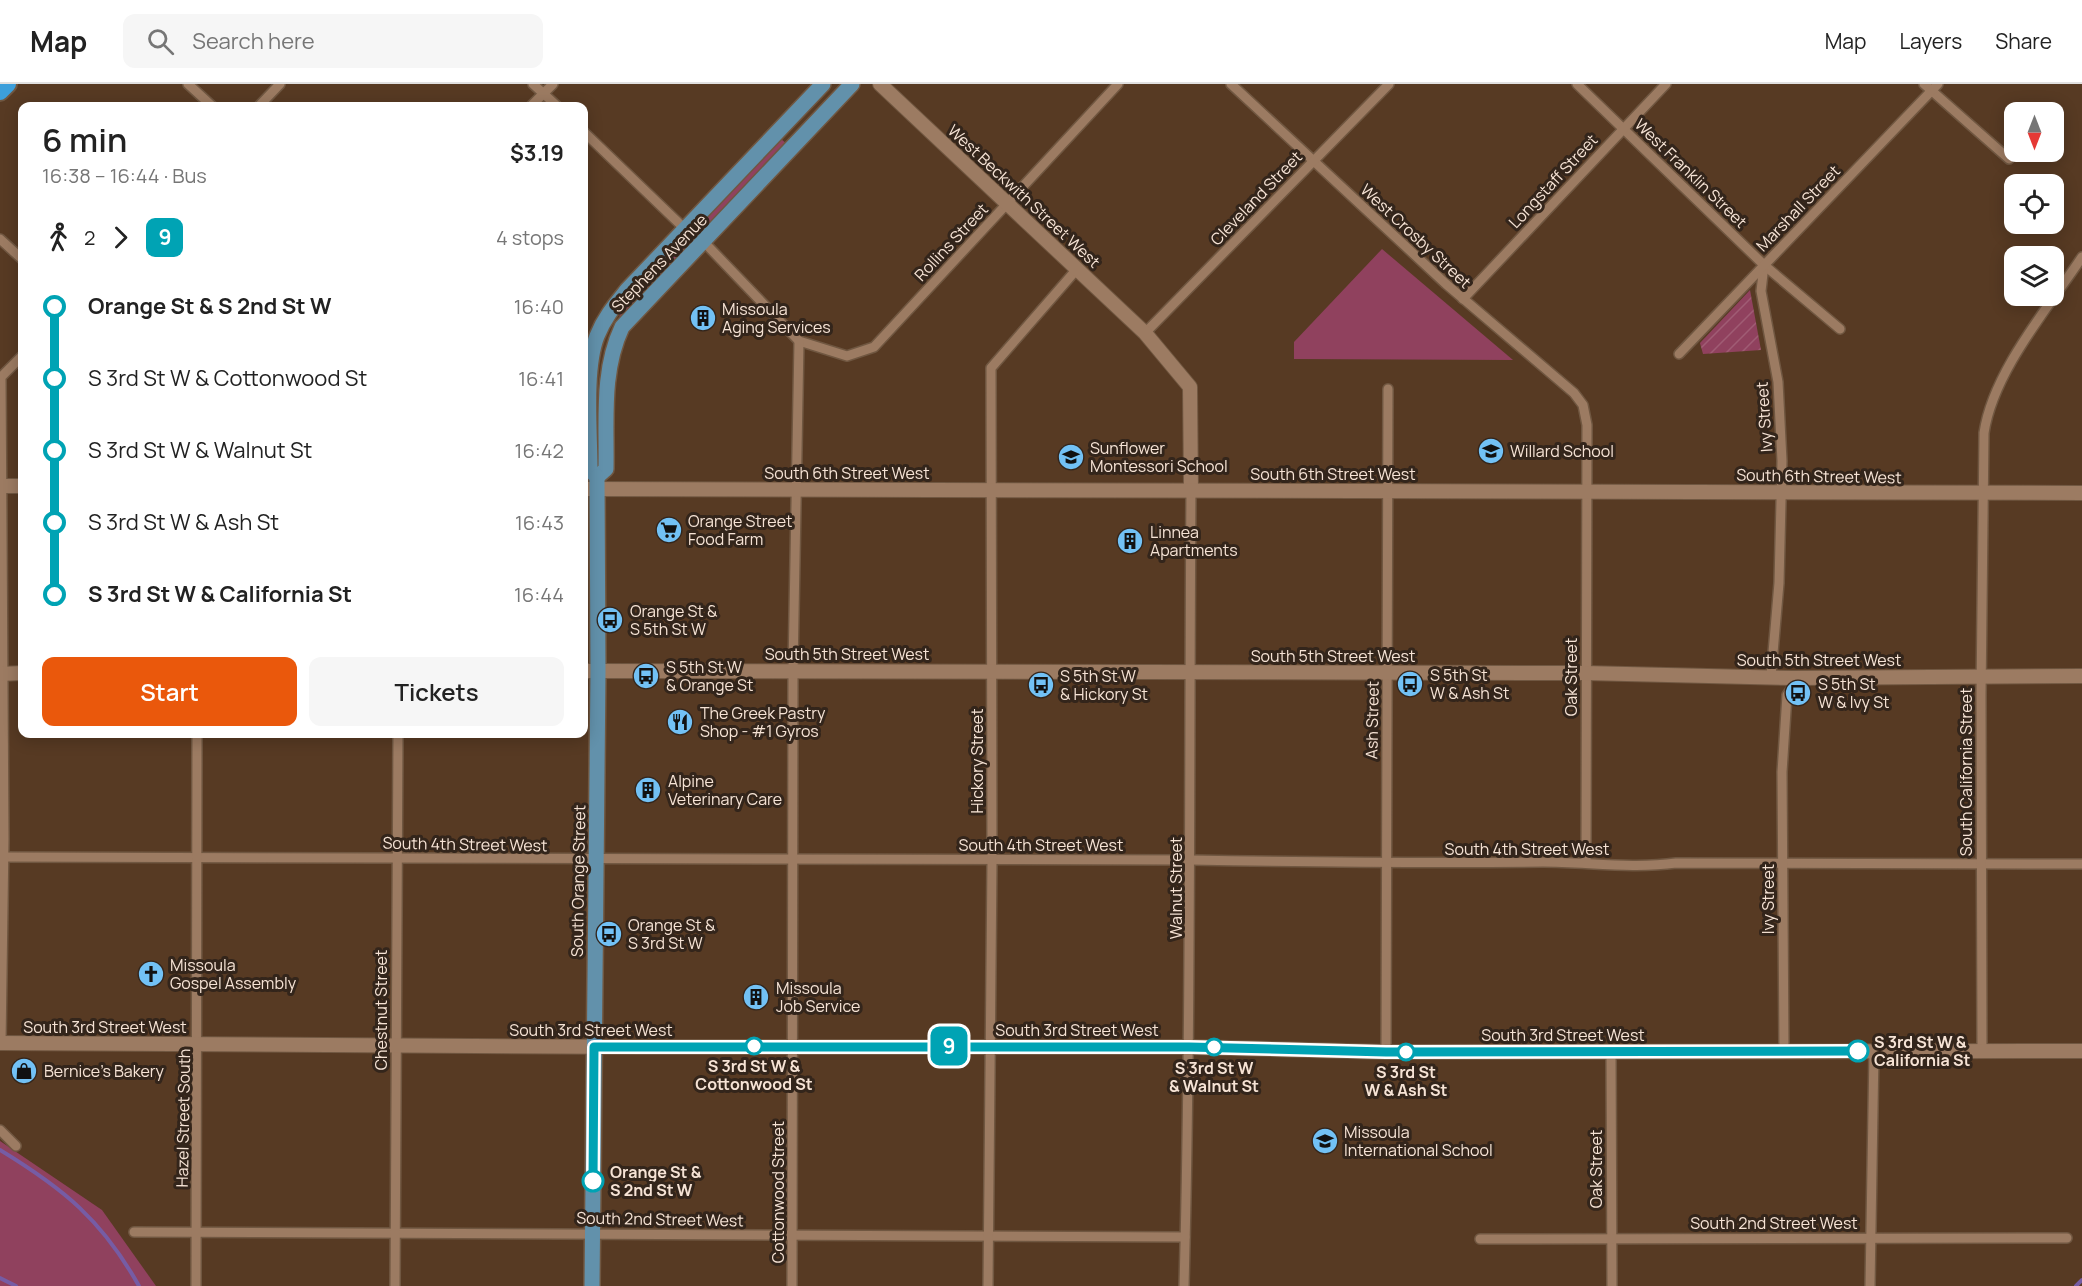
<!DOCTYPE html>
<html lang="en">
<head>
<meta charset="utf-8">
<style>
  :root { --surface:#fff; --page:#f6f6f6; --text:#222; --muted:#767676; --line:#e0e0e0; --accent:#ea580c }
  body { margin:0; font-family:Manrope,sans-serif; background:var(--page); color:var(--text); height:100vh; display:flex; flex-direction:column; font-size:22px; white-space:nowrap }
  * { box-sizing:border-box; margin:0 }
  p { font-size:20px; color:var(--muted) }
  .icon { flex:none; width:33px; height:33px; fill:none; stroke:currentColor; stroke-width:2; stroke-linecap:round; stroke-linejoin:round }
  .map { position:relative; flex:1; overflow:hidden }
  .panel { position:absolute; left:18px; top:18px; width:570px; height:636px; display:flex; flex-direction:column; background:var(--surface); border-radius:12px; box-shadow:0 3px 15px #0003 }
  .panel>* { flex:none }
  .badge { padding:0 12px; border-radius:9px; font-size:21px; line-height:39px }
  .needle { width:39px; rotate:180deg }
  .fabs { position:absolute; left:2004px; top:18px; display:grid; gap:12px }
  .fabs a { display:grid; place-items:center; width:60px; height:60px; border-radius:12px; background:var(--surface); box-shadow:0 3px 15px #0003; font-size:30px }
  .map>.badge { position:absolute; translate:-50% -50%; box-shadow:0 0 0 3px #fff }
  .legs { display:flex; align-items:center; gap:9px; height:66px; padding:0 24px; font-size:20px }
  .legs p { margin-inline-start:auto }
  .headline { display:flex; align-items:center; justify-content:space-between; height:102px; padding:0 24px }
  h1 { font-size:33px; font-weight:600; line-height:45px }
  .button { display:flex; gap:12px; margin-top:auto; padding:12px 24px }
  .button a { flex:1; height:69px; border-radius:12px; background:var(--accent); color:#fff; font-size:24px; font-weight:600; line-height:69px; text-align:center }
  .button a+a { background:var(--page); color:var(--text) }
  ul { padding:0 24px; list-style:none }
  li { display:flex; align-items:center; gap:21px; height:72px; font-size:22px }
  li i { display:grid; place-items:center; width:9px; height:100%; margin:0 8px; background:currentColor }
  li i::after { content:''; width:15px; height:15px; margin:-8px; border:4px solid; border-radius:50%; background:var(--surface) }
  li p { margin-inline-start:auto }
  li:first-child i { background:linear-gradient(#0000 50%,currentColor 0) }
  li:last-child i { background:linear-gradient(currentColor 50%,#0000 0) }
  header { display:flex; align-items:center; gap:36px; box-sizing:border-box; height:84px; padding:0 30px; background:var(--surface); border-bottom:2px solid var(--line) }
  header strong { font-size:28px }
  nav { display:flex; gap:33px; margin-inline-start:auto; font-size:21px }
  .search { width:420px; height:54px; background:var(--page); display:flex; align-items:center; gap:15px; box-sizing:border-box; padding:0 21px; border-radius:12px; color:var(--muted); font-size:22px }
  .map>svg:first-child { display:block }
  .green { fill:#90415e }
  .garden { fill:url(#garden-furrows) }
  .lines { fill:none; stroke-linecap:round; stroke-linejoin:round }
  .stream { stroke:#765ca4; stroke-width:4 }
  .street-casing { stroke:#705741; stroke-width:12 }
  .secondary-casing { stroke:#705741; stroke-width:16 }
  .primary-casing { stroke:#705741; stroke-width:18 }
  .highway-casing { stroke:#705741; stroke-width:20 }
  .street { stroke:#9c7b62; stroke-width:9 }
  .secondary { stroke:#9c7b62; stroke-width:14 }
  .primary { stroke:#6291ab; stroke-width:15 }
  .highway { stroke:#3c9fdb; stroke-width:16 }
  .line-1-casing { stroke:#fff; stroke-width:14 }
  .line-1 { stroke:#00a3b4; stroke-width:9 }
  .stop-1-dot { fill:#fff; stroke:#00a3b4; stroke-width:3 }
  .labels { text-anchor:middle; stroke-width:6; stroke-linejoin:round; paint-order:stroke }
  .street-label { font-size:16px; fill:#f6e3d5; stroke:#33251b }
  .poi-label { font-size:16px; fill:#f6e3d5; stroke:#33251b; text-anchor:start }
  .stop-label { font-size:16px; font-weight:bold; fill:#f6e3d5; stroke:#33251b }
</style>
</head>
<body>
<header>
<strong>Map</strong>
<div class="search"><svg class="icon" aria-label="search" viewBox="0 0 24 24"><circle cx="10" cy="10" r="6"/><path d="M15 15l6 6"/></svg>Search here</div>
<nav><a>Map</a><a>Layers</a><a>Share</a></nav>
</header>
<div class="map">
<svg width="2082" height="1202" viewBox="0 0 2082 1202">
  <defs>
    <pattern id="garden-furrows" width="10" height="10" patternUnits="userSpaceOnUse" patternTransform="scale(1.5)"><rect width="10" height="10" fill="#90415e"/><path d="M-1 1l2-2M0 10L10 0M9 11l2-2" fill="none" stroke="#a05c74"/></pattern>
  </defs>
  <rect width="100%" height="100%" fill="#573a23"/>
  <g class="green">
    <polygon points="781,55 787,60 620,235 619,227 629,215"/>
    <polygon points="1382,165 1513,276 1294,275 1294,258"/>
    <polygon points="0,1057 102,1126 156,1202 0,1202"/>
  </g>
  <polygon class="garden" points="1750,206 1761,266 1703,270 1700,259"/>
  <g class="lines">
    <g class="stream">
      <path d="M0,1066c64,39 102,70 139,136"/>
      <polyline points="0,1194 16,1202"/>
      <polyline points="2076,1202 2082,1196"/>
    </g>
    <g class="street-casing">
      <g id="street">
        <polyline points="188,0 212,22"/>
        <polyline points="533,0 557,22"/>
        <polyline points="1231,0 1446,200 1574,309 1583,321 1587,341 1586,778"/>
        <polyline points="1577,0 1764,181 1840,245"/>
        <polyline points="1924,0 2009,75"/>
        <polyline points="259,22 280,0"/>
        <polyline points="531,22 553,0"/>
        <polyline points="584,48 685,145"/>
        <polyline points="0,155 22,175"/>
        <polyline points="704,158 799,257 847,272 874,263 1118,0"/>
        <polyline points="1764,181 1761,207 1778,298 1782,377 1779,499 1771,592"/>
        <polyline points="1463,215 1666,0"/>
        <polyline points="1145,249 1389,0"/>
        <polyline points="1679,270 1938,0"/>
        <path d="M0,773l1191,3c118,2 235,3 352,2 44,0 89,7 133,1l406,1"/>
        <polyline points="1,959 4,755 1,293 22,272"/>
        <polyline points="1784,967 1782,688 1787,611 1799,594"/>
        <path d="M1982,967l-1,-356 3,-262c9,-61 64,-125 98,-176"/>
        <polyline points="1386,968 1388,305"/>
        <polyline points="1611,968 1612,1202"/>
        <polyline points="0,1046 16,1062"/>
        <polyline points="134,1148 1185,1153"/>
        <polyline points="1480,1155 2067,1154"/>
        <polyline points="196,1202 197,650"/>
        <polyline points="395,1202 398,650"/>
        <polyline points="792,1202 793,585 799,257"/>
        <polyline points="988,1202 992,777 991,284 1077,185"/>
        <path d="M1184,1202c7,-265 5,-530 7,-796"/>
        <polyline points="1870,1202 1874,967"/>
      </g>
    </g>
    <g class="secondary-casing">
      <g id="secondary">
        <polyline points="880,0 1145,249 1190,303 1191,406"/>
        <polyline points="0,402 22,402"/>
        <polyline points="584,405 2082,409"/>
        <polyline points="584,587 1585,589 1793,594 2082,592"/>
        <polyline points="0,590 22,589"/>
        <polyline points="0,959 641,963 1189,963 1386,968 2082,967"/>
      </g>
    </g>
    <g class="primary-casing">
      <g id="primary">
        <path d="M597,393l9,-8c1,-48 -5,-97 16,-142l230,-243"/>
        <path d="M597,393l-7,-7c0,-37 -6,-101 7,-134 7,-18 18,-31 30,-46l196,-206"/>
        <polyline points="592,1202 598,587 597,393"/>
      </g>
    </g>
    <g class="highway-casing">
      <polyline id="highway" points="0,8 8,0"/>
    </g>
    <use href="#street" class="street"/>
    <use href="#secondary" class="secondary"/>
    <use href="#primary" class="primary"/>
    <use href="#highway" class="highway"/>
  </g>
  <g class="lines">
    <g class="line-1-casing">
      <polyline id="line-1" points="593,1097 594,963 1189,963 1386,968 1858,967"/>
    </g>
    <use href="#line-1" class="line-1"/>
  </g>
  <defs>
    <g id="building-disc" transform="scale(1.35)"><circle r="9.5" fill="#72c1f5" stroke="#33251b"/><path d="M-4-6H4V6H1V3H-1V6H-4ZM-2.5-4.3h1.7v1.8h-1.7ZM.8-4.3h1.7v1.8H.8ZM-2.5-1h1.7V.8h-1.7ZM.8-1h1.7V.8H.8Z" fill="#111"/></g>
    <g id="school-disc" transform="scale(1.35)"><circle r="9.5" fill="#72c1f5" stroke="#33251b"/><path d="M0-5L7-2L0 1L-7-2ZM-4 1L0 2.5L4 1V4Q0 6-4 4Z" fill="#111"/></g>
    <g id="supermarket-disc" transform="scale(1.35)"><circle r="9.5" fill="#72c1f5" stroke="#33251b"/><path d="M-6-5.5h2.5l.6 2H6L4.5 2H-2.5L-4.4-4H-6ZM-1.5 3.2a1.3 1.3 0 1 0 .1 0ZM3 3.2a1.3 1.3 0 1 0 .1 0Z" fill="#111"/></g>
    <g id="bus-disc" transform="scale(1.35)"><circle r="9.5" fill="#72c1f5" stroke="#33251b"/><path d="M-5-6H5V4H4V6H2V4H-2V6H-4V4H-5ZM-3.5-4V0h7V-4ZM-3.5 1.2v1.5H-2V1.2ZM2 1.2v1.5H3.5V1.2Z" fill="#111"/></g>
    <g id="restaurant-disc" transform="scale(1.35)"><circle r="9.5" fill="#72c1f5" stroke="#33251b"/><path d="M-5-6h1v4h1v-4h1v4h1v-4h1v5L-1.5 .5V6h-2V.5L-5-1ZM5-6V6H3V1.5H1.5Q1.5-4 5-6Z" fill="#111"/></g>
    <g id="church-disc" transform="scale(1.35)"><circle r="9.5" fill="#72c1f5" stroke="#33251b"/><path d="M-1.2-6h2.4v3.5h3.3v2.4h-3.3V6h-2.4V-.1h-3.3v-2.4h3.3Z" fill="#111"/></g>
    <g id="shop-disc" transform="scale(1.35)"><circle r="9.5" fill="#72c1f5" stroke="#33251b"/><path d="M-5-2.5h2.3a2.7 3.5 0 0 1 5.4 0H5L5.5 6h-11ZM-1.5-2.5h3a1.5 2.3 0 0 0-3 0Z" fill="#111"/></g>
  </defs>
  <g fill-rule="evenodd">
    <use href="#building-disc" x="703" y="234"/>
    <use href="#school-disc" x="1491" y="367"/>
    <use href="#school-disc" x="1071" y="373"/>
    <use href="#supermarket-disc" x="669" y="446"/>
    <use href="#building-disc" x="1130" y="457"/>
    <use href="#bus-disc" x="610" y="536"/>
    <use href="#bus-disc" x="646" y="592"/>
    <use href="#bus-disc" x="1410" y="600"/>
    <use href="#bus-disc" x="1041" y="601"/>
    <use href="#bus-disc" x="1798" y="609"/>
    <use href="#restaurant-disc" x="680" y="638"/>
    <use href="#building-disc" x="648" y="706"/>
    <use href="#bus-disc" x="609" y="850"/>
    <use href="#church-disc" x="151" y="890"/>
    <use href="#building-disc" x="756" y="913"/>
    <use href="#shop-disc" x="24" y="987"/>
    <use href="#school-disc" x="1325" y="1057"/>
  </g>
  <g class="stop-1-dot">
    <circle cx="754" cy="962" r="8"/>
    <circle cx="1214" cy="963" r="8"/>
    <circle cx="1858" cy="967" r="10"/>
    <circle cx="1406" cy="968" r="8"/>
    <circle cx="593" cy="1097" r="10"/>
  </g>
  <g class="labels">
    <g class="street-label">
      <text transform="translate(1691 89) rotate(44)" y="6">West Franklin Street</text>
      <text transform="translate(1553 97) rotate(-47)" y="6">Longstaff Street</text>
      <text transform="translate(1024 112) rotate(43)" y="6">West Beckwith Street West</text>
      <text transform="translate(1256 114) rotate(-46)" y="6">Cleveland Street</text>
      <text transform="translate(1798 124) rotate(-46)" y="6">Marshall Street</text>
      <text transform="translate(1416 152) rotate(43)" y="6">West Crosby Street</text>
      <text transform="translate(951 158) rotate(-47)" y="6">Rollins Street</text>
      <text transform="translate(659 179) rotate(-46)" y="6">Stephens Avenue</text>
      <text transform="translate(1764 333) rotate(-94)" y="6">Ivy Street</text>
      <text x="847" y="395">South 6th Street West</text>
      <text x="1333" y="396">South 6th Street West</text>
      <text transform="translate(1819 392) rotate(1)" y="6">South 6th Street West</text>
      <text x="847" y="576">South 5th Street West</text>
      <text x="1333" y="578">South 5th Street West</text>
      <text x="1819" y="582">South 5th Street West</text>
      <text transform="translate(1571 593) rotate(-90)" y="6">Oak Street</text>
      <text transform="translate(1372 636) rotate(-89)" y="6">Ash Street</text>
      <text transform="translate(977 677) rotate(-90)" y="6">Hickory Street</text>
      <text transform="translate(1966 688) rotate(-90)" y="6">South California Street</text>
      <text transform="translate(465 760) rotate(1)" y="6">South 4th Street West</text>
      <text x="1041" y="767">South 4th Street West</text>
      <text x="1527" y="771">South 4th Street West</text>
      <text transform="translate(578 797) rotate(-89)" y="6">South Orange Street</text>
      <text transform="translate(1176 804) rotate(-90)" y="6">Walnut Street</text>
      <text transform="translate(1768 815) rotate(-90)" y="6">Ivy Street</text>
      <text transform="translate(381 926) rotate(-90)" y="6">Chestnut Street</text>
      <text x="105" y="949">South 3rd Street West</text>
      <text x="591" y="952">South 3rd Street West</text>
      <text x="1077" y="952">South 3rd Street West</text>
      <text x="1563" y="957">South 3rd Street West</text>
      <text transform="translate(183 1034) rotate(-89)" y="6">Hazel Street South</text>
      <text transform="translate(1596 1085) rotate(-90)" y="6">Oak Street</text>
      <text transform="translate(778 1108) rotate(-90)" y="6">Cottonwood Street</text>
      <text transform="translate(660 1135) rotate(1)" y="6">South 2nd Street West</text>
      <text x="1774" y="1145">South 2nd Street West</text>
    </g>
    <g class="poi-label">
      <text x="722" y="231">Missoula<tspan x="722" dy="18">Aging Services</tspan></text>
      <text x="1090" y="370">Sunflower<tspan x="1090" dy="18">Montessori School</tspan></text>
      <text x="1510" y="373">Willard School</text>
      <text x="688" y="443">Orange Street<tspan x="688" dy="18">Food Farm</tspan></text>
      <text x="1150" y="454">Linnea<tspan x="1150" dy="18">Apartments</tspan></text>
      <text x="630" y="533">Orange St &amp;<tspan x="630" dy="18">S 5th St W</tspan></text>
      <text x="666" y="589">S 5th St W<tspan x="666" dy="18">&amp; Orange St</tspan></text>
      <text x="1430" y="597">S 5th St<tspan x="1430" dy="18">W &amp; Ash St</tspan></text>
      <text x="1060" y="598">S 5th St W<tspan x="1060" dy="18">&amp; Hickory St</tspan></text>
      <text x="1818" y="606">S 5th St<tspan x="1818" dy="18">W &amp; Ivy St</tspan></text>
      <text x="700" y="635">The Greek Pastry<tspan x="700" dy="18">Shop - #1 Gyros</tspan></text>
      <text x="668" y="703">Alpine<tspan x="668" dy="18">Veterinary Care</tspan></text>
      <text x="628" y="847">Orange St &amp;<tspan x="628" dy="18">S 3rd St W</tspan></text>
      <text x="170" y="887">Missoula<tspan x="170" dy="18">Gospel Assembly</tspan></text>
      <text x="776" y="910">Missoula<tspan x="776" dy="18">Job Service</tspan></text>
      <text x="44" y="993">Bernice's Bakery</text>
      <text x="1344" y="1054">Missoula<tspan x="1344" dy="18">International School</tspan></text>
    </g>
    <g class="stop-label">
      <text x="1874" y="964" text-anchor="start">S 3rd St W &amp;<tspan x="1874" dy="18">California St</tspan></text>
      <text x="754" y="988">S 3rd St W &amp;<tspan x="754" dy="18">Cottonwood St</tspan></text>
      <text x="1214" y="990">S 3rd St W<tspan x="1214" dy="18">&amp; Walnut St</tspan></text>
      <text x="1406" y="994">S 3rd St<tspan x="1406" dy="18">W &amp; Ash St</tspan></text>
      <text x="610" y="1094" text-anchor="start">Orange St &amp;<tspan x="610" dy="18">S 2nd St W</tspan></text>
    </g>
  </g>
</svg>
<div class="fabs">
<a><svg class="needle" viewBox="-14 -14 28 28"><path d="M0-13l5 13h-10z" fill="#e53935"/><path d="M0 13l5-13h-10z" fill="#767676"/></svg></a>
<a><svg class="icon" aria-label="locate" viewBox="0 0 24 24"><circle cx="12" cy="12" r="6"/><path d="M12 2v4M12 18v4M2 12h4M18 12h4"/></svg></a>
<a><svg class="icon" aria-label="layers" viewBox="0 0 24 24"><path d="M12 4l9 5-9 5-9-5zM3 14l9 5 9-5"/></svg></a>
</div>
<b class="badge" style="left:949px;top:962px;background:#00a3b4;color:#fff">9</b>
<section class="panel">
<div class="headline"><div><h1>6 min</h1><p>16:38 – 16:44 · Bus</p></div><b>$3.19</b></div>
<div class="legs"><svg class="icon" aria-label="walk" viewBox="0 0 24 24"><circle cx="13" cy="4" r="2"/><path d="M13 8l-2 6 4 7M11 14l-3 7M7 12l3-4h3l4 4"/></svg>2<svg class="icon" aria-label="forward" viewBox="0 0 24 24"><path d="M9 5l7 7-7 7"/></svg><b class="badge" style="background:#00a3b4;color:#fff">9</b><p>4 stops</p></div>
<ul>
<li><i style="color:#00a3b4"></i><b>Orange St &amp; S 2nd St W</b><p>16:40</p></li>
<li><i style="color:#00a3b4"></i><span>S 3rd St W &amp; Cottonwood St</span><p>16:41</p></li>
<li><i style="color:#00a3b4"></i><span>S 3rd St W &amp; Walnut St</span><p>16:42</p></li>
<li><i style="color:#00a3b4"></i><span>S 3rd St W &amp; Ash St</span><p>16:43</p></li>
<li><i style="color:#00a3b4"></i><b>S 3rd St W &amp; California St</b><p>16:44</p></li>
</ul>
<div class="button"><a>Start</a><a>Tickets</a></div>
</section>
</div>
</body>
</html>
